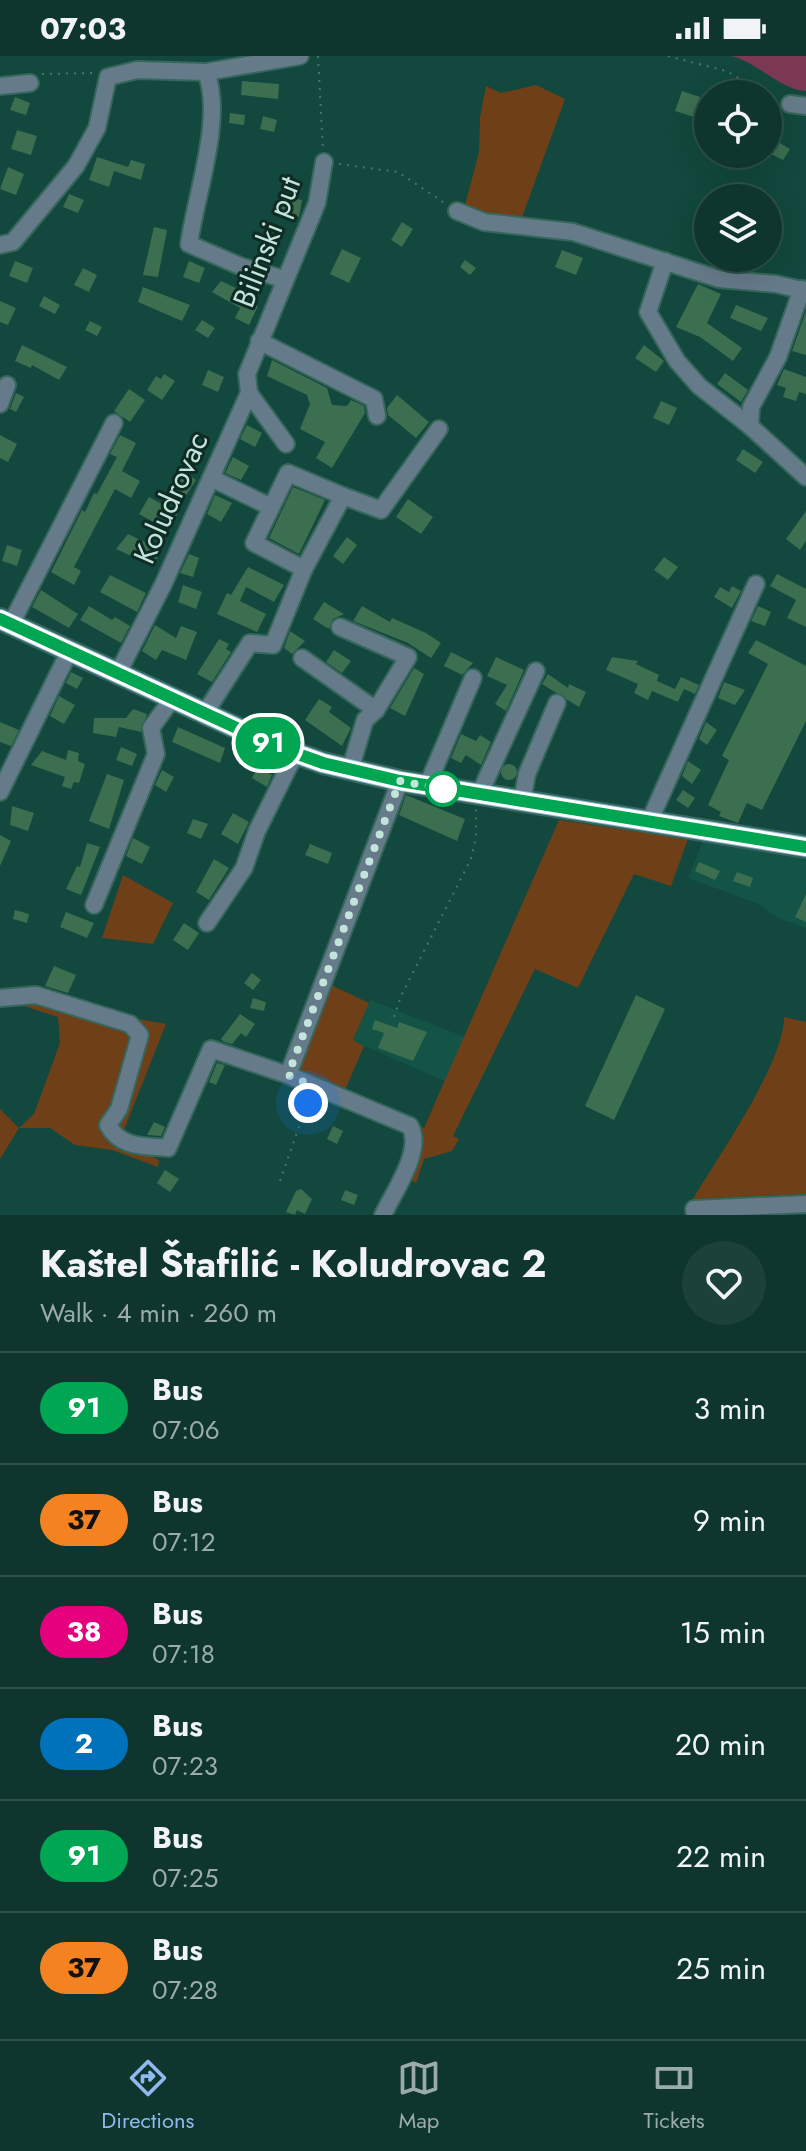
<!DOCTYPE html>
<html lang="en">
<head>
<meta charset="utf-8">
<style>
  :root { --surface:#0e362e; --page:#1c413a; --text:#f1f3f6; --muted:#9babaa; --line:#2e504a; --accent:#90b9f0 }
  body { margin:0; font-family:Jost,sans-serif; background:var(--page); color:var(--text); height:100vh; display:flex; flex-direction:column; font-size:30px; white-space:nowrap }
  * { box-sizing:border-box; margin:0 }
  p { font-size:26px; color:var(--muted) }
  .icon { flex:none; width:44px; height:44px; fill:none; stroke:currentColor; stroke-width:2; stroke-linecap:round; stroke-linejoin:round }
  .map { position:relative; height:1159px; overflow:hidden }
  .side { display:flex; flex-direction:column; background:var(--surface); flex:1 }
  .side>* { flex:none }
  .badge { padding:0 16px; border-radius:26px; font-size:28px; line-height:52px }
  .tools { position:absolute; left:694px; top:24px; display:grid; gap:16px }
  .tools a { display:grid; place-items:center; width:88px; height:88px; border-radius:50%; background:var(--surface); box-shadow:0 8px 32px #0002,0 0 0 2px var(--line); font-size:40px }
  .you { position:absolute; width:40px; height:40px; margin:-20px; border:6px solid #fff; border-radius:50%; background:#1a73e8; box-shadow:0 0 0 12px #1a73e833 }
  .map>.badge { position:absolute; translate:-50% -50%; box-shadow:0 0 0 4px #fff }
  .round { display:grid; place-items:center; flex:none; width:84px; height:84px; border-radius:42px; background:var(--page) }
  .overview { display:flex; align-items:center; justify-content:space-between; height:136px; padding:0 40px }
  h1 { font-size:38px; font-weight:700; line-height:60px }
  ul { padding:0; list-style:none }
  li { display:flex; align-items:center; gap:24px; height:112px; padding:0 40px; border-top:2px solid var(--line) }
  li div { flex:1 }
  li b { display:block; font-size:30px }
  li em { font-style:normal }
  li .badge { min-width:88px; font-weight:700; text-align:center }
  .status { display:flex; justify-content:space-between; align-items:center; height:56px; padding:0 40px; background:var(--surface); direction:ltr }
  .status svg { height:22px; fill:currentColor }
  .menu { display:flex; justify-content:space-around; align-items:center; height:112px; border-top:2px solid var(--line); background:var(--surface); font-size:22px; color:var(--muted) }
  .menu a { display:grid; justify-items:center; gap:4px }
  .menu .current { color:var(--accent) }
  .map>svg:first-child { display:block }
  .built { fill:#145447 }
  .green { fill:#6f3f18 }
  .water { fill:#7b3954 }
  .building { fill:#3c6e50 }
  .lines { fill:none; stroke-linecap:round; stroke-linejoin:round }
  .minor-casing { stroke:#35675c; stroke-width:20 }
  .major-casing { stroke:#35675c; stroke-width:24 }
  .path { stroke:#47776c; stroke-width:2; stroke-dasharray:2 6; stroke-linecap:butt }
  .minor { stroke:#667b89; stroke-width:16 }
  .major { stroke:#8ab7d3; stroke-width:20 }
  .line-casing { stroke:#fff; stroke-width:18 }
  .line { stroke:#00a651; stroke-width:12 }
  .walk { stroke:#c3e4da; stroke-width:8; stroke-dasharray:0 14.4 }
  .stop-dot { fill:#fff; stroke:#00a651; stroke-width:4 }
  .labels { text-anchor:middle; stroke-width:6; stroke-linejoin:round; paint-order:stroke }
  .street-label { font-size:30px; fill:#c3e4da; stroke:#0e2b24 }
</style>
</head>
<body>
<div class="status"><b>07:03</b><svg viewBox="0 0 49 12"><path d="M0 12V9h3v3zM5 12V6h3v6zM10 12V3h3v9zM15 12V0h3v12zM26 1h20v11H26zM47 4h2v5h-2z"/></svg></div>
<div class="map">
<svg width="806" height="1159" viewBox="0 0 806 1159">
  <rect width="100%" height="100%" fill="#12483d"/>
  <g class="built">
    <polygon points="703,785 806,802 806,872 780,863 759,848 688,822"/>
    <polygon points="370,944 465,981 445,1025 353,985"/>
  </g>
  <g class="green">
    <polygon points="536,29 565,43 521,164 481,158 465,149 479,96 480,61 486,30 501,37"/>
    <path d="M559,764l129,19 -17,47 -37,-12 -56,114 -43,-19 -82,167 6,3 -7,12 -28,8 -8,24 -9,-6c7,-17 22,-37 7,-53l10,4z"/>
    <polygon points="123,819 173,847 153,888 102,882"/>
    <polygon points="327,927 369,947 353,984 364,990 343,1039 300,1019 295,1008"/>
    <polygon points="11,946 30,946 131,974 139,963 166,968 118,1089 135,1092 159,1104 158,1111 112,1094 75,1089 50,1072 19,1072 0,1103 0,1053 19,1072 34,1058 60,987 58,961"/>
    <path d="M784,961l22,5v172l-113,5c25,-42 91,-136 91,-182z"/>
  </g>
  <path class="water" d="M731,0h75v35c-26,-1 -47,-28 -75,-35z"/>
  <g class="building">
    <polygon points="242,25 279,28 278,43 241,39"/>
    <polygon points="682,35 700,41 694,61 675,55"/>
    <polygon points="15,41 30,47 26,59 10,54"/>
    <polygon points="230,57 245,59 244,69 229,67"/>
    <polygon points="263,60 277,64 274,76 260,73"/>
    <polygon points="17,74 37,80 31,99 11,93"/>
    <polygon points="778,86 790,93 783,104 771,98"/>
    <polygon points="97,101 128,111 131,104 145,108 141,124 114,115 109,131 89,124"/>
    <polygon points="8,111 24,118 16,139 0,133"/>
    <polygon points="69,138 84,144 78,157 63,151"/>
    <polygon points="283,140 302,144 299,161 280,157"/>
    <polygon points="402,166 413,173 402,191 391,184"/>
    <polygon points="154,171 167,174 158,221 143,219"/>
    <polygon points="342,193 361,202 349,227 330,218"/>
    <polygon points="562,194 583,202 576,219 555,211"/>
    <polygon points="465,204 476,212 470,219 460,211"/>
    <polygon points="15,205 33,212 27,227 9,220"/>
    <polygon points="189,205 205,212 199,227 183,221"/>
    <polygon points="83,212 97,219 89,236 74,229"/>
    <polygon points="221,225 236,232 232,239 258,250 249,269 235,262 240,252 212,236"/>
    <polygon points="698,228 721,238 707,267 742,292 733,305 700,281 676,271"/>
    <polygon points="143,231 190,249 182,265 138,246"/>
    <polygon points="44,240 60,249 55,258 39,250"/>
    <polygon points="0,245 16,252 8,269 0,266"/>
    <polygon points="736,249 768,262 761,275 730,262"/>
    <polygon points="806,255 806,299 792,295"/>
    <polygon points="202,264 215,272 208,282 195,274"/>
    <polygon points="90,265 102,271 97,280 85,274"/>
    <polygon points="22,289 67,311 59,324 32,309 31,312 15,305"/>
    <polygon points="644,289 664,305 656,316 635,302"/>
    <polygon points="272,304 327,332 332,349 347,350 351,344 364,350 365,357 332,412 316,402 325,386 300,373 310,348 307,339 267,320"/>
    <polygon points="784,313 806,321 806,338 799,336 796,345 783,341 786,332 777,329"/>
    <polygon points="208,314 224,321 218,336 202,329"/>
    <polygon points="725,317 748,334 741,346 717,328"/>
    <polygon points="164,318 175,325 162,344 147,334 156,320 161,323"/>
    <polygon points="129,333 145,344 130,366 114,355"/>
    <polygon points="16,337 24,341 16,356 10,353"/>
    <polygon points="397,339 429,366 416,382 388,359 387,352"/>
    <polygon points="661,345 677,352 669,369 653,362"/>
    <polygon points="247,369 262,377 255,391 240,383"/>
    <polygon points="0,379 17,388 8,406 0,402"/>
    <polygon points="120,379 136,387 122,415 140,425 131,442 115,433 74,511 81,515 74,529 51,516 82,454 85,456 94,437 97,438 117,401 110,398"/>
    <polygon points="743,393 763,406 755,417 736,404"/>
    <polygon points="233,401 249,410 241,424 225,417"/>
    <polygon points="180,413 196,424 185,441 169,430"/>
    <polygon points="293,431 325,444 299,498 269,482"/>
    <polygon points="215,439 232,447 221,466 207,458"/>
    <polygon points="149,441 178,457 168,474 139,458"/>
    <polygon points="408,443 433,461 421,478 396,461"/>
    <polygon points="806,455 806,485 800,494 786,483"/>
    <polygon points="128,478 161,494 153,510 116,493"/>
    <polygon points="347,481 357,489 343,508 333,500"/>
    <polygon points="7,489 22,494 17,510 2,505"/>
    <polygon points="189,498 199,502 193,521 180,517"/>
    <polygon points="664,501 678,511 668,524 654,514"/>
    <polygon points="248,511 284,529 274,546 246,531 240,545 266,558 257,576 217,558 227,537 231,539"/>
    <polygon points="777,518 806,533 806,571 787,562 796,544 770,530"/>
    <polygon points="110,519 146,537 137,556 100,536"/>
    <polygon points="183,529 202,536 196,553 178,546"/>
    <polygon points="732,530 741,535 732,552 714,541 720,531 729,536"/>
    <polygon points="41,534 78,558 69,572 32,551"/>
    <polygon points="324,546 344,558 333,563 329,573 313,563"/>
    <polygon points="89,550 112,564 115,561 130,570 121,587 80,564"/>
    <polygon points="362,550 390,566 392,562 426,577 441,587 431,602 408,587 353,565"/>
    <polygon points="758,550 771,556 765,570 751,565"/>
    <polygon points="155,569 176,582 181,570 197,576 186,604 162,594 156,604 142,595"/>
    <polygon points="290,575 305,585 292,598 284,592"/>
    <polygon points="219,583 229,588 226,593 231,596 212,626 197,618"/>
    <polygon points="756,584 806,610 806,665 762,754 747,747 738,767 719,760 721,756 708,749 729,704 722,700 768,608 748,597"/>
    <polygon points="334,594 351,605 342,617 326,606"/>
    <polygon points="451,596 473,607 462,619 444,610"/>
    <polygon points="496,601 524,614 506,655 495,648 507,629 487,620"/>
    <polygon points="612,601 638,605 636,608 659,619 657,625 675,633 681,621 699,629 695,638 684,633 678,646 652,635 648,644 634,637 638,628 606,614"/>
    <polygon points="414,612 424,618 405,660 390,652"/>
    <polygon points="71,616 83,622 77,633 66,627"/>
    <polygon points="548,618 568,632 569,628 586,636 579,651 542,628"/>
    <polygon points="724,626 745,634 735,649 718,642"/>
    <polygon points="59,640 75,649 64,668 50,660"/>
    <polygon points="319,643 332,651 329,656 351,672 342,690 305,664"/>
    <polygon points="133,653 147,658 141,676 119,671 116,681 93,677 94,662 126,662"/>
    <polygon points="0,666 19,674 11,690 0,686"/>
    <polygon points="706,666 717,674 707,689 699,683"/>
    <polygon points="178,671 225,692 220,707 172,686"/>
    <polygon points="461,678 476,685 480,679 491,686 481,709 466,699 461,707 451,702"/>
    <polygon points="121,691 137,698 132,710 116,704"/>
    <polygon points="68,694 79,697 78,705 85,708 79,727 74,726 71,733 62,730 65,721 31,709 42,695 66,704"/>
    <polygon points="688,705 701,714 692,728 682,720"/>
    <circle cx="509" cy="716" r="8"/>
    <polygon points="258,711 272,719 267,731 252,722"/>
    <polygon points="162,714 174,721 166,736 155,729"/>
    <polygon points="107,718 124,724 109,773 89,765"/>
    <polygon points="683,734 695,742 688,752 676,744"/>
    <polygon points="406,739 465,763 457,785 399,759"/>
    <polygon points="12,750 34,757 28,775 10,769"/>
    <polygon points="233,757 249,766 238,788 221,778"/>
    <polygon points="193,763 208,768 201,783 187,777"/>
    <polygon points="0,779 11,785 0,810"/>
    <polygon points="133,782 150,791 142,808 126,800"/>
    <polygon points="87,787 100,791 81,839 66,833 77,810 80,811"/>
    <polygon points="310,788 332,797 328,808 305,799"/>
    <polygon points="214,803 229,812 209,844 196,836"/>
    <polygon points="699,806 720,815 715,824 695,815"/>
    <polygon points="737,816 753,822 750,831 733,825"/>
    <polygon points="806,838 806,866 795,861"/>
    <polygon points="15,854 29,858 27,867 13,863"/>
    <polygon points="66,856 94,867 87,882 60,871"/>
    <polygon points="184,867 199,877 188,894 173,884"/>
    <polygon points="54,910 76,919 68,937 45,930"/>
    <polygon points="252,917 261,924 253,934 244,927"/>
    <polygon points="636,939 665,953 614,1064 585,1050"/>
    <polygon points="253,942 266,946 264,955 250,952"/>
    <polygon points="240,958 255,968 246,981 241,977 232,988 224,986 221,983"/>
    <polygon points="375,964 397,972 399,966 427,976 413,1005 378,992 384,977 372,973"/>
    <polygon points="217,1007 225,1009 216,1029 209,1026"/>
    <polygon points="154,1066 165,1071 161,1080 147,1079"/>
    <polygon points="333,1070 343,1075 337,1088 327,1083"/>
    <polygon points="165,1114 179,1123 170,1136 157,1127"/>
    <polygon points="301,1133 312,1143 305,1158 297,1154 295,1159 286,1156 296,1135"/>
    <polygon points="345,1134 358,1139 354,1149 341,1144"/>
  </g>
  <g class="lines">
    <g class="minor-casing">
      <g id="minor">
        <path d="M206,16c18,46 -10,122 -17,172l51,22 43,13"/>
        <polyline points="0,30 30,27"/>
        <polyline points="790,48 806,50"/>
        <polyline points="457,155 484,166 573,176 719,223 776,228 806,235"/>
        <polyline points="0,189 13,186 76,110 97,72 108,21 137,14 206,16 300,0"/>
        <polyline points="665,205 648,256 677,305 699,330 750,370 806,421"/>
        <polyline points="259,285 374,343 377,360"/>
        <polyline points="249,337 286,388"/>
        <polyline points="0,348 7,329"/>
        <polyline points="750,370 751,351 778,301 802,233"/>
        <polyline points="211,422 271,451"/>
        <polyline points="304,513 254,487 288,417 343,440"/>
        <polyline points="11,568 114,367"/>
        <polyline points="340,571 408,601 376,654 365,664 350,714"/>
        <polyline points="302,602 376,654"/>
        <polyline points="117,619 163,529 249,337 247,318 317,147 324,106"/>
        <polyline points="205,657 250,587 273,589 304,513 343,440 381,454 439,373"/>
        <polyline points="427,730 473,622"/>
        <polyline points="0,736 69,596"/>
        <polyline points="479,739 536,615"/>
        <polyline points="522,745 527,718 557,647"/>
        <polyline points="649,766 756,528"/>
        <polyline points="94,849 156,698 151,672 172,643"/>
        <polyline points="207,867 244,812 257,775 295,698"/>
        <path d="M0,942l36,-3 94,29 10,11 -21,74 -11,16c12,23 36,21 60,23l43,-99 77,26 122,51c14,24 -17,67 -27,89"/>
        <polyline points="288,1019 400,725"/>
        <polyline points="695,1159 694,1153 806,1148"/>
      </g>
    </g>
    <g class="major-casing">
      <polyline id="major" points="0,563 278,691 323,707 400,725 806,791"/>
    </g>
    <g class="path">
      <polyline points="318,0 323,94"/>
      <polyline points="668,0 726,15 768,38"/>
      <polyline points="42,18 96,17"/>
      <polyline points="339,108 398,116 446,148"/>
      <polyline points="394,961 401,940 471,803 476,781 476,752"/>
      <polyline points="280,1125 309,1042"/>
    </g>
    <use href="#minor" class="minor"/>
    <use href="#major" class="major"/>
  </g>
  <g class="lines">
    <g class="line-casing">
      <polyline id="line" points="0,563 278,691 323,707 400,725 806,791"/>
    </g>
    <use href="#line" class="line"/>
    <polyline class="walk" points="308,1047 313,1030 288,1019 400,725 443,733"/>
  </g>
  <circle class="stop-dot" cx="443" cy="733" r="16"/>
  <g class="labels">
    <g class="street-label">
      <text transform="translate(267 186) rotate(-69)" y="10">Bilinski put</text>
      <text transform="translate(171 442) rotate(-66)" y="10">Koludrovac</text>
    </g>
  </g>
</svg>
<div class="tools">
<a><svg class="icon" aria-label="locate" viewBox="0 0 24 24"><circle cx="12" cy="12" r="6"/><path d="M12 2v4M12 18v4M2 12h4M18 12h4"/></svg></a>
<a><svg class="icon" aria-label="layers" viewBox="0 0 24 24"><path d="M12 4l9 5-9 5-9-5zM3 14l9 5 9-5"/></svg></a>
</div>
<div class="you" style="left:308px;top:1047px"></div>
<b class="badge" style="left:268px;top:687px;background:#00a651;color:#fff">91</b>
</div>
<section class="side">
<div class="overview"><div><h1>Kaštel Štafilić - Koludrovac 2</h1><p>Walk · 4 min · 260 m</p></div><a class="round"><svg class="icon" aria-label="heart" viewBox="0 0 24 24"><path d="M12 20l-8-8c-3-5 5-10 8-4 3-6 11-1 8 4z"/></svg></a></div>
<ul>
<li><span class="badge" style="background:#00a651;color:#fff">91</span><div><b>Bus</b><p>07:06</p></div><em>3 min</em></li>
<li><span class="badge" style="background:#f58220;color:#111">37</span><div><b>Bus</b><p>07:12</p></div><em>9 min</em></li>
<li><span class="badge" style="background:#e6007e;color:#fff">38</span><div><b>Bus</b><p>07:18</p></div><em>15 min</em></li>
<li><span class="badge" style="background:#0072bc;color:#fff">2</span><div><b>Bus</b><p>07:23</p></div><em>20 min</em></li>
<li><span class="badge" style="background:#00a651;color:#fff">91</span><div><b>Bus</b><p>07:25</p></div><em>22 min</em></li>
<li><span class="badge" style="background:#f58220;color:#111">37</span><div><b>Bus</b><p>07:28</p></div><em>25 min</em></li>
</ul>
</section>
<nav class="menu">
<a class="current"><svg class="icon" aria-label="directions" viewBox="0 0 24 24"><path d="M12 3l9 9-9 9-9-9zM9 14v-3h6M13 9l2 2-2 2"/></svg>Directions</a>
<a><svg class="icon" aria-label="map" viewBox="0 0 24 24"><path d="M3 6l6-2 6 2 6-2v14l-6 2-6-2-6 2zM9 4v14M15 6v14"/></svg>Map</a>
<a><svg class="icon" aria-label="tickets" viewBox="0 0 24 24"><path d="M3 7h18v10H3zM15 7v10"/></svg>Tickets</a>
</nav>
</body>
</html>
